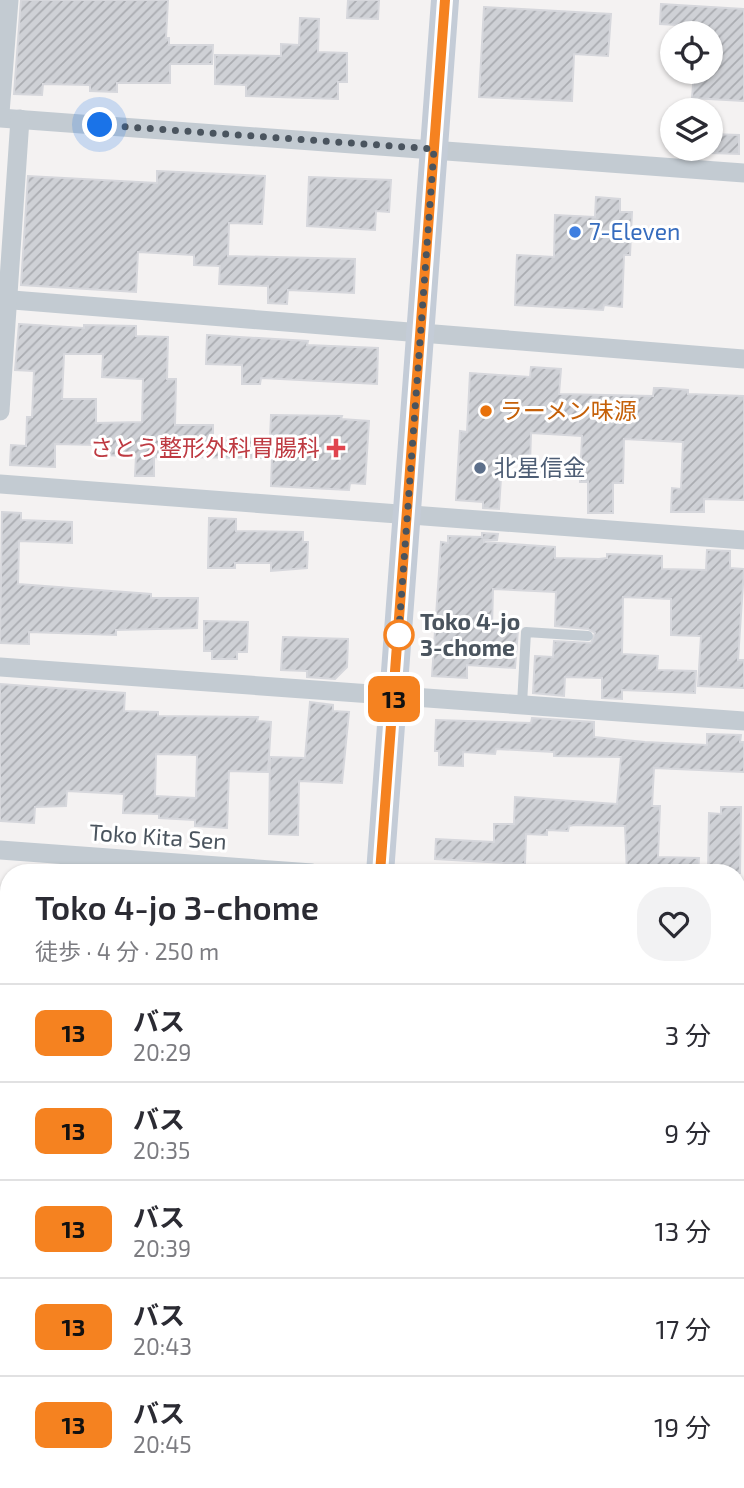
<!DOCTYPE html>
<html lang="ja">
<head>
<meta charset="utf-8">
<style>
  :root { --surface:#fff; --page:#f2f2f3; --text:#2b2b33; --muted:#7c7c81; --line:#e1e1e2 }
  body { margin:0; font-family:"Exo 2","Noto Sans JP",sans-serif; background:var(--page); color:var(--text); height:100vh; display:flex; flex-direction:column; font-size:26px; white-space:nowrap }
  * { box-sizing:border-box; margin:0 }
  p { font-size:23px; color:var(--muted) }
  .icon { flex:none; width:38px; height:38px; fill:none; stroke:currentColor; stroke-width:2; stroke-linecap:round; stroke-linejoin:round }
  .map { position:relative; flex:1; overflow:hidden }
  .panel { position:absolute; left:0px; top:864px; width:746px; height:625px; display:flex; flex-direction:column; background:var(--surface); border-radius:28px 28px 0 0; box-shadow:0 2px 5px #0004 }
  .panel>* { flex:none }
  .badge { padding:0 14px; border-radius:10px; font-size:24px; line-height:46px }
  .tools { position:absolute; left:660px; top:21px; display:grid; gap:14px }
  .tools a { display:grid; place-items:center; width:63px; height:63px; border-radius:50%; background:var(--surface); box-shadow:0 2px 5px #0004; font-size:35px }
  .you { position:absolute; width:35px; height:35px; margin:-18px; border:5px solid #fff; border-radius:50%; background:#1a73e8; box-shadow:0 0 0 10px #1a73e833 }
  .map>.badge { position:absolute; translate:-50% -50%; box-shadow:0 0 0 4px #fff }
  .round { display:grid; place-items:center; flex:none; width:74px; height:74px; border-radius:28px; background:var(--page) }
  .head { display:flex; align-items:center; justify-content:space-between; height:119px; padding:0 35px }
  h1 { font-size:33px; font-weight:600; line-height:52px }
  ul { padding:0; list-style:none }
  li { display:flex; align-items:center; gap:21px; height:98px; padding:0 35px; border-top:2px solid var(--line) }
  li div { flex:1 }
  li b { display:block; font-size:26px }
  li em { font-style:normal }
  li .badge { min-width:77px; font-weight:700; text-align:center }
  .map>svg:first-child { display:block }
  .park { fill:url(#park-dots) }
  .building { fill:url(#building-hatch); stroke:#d6d7dc; stroke-width:2; fill-rule:evenodd }
  .lines { fill:none; stroke-linecap:round; stroke-linejoin:round }
  .path { stroke:#7dcaa8; stroke-width:4.5; stroke-dasharray:5 3.5; stroke-linecap:butt }
  .lane { stroke:#c3cbd2; stroke-width:10 }
  .street { stroke:#c3cbd2; stroke-width:19 }
  .secondary { stroke:#c4ccd7; stroke-width:28 }
  .line-casing { stroke:#fff; stroke-width:16 }
  .line { stroke:#f58220; stroke-width:10 }
  .walk { stroke:#4a545e; stroke-width:7; stroke-dasharray:0 12.6 }
  .shop-dot { fill:#3f7fe0; stroke:#fff; stroke-width:2.5 }
  .food-dot { fill:#e8710a; stroke:#fff; stroke-width:2.5 }
  .health-dot { fill:#e0444e; stroke:#fff; stroke-width:2.5 }
  .service-dot { fill:#5c6f8a; stroke:#fff; stroke-width:2.5 }
  .stop-dot { fill:#fff; stroke:#f58220; stroke-width:3.5 }
  .labels { text-anchor:middle; stroke-width:6; stroke-linejoin:round; paint-order:stroke }
  .shop-label { font-size:23px; fill:#366cbe; stroke:#fff; text-anchor:start }
  .food-label { font-size:23px; fill:#c56008; stroke:#fff; text-anchor:start }
  .health-label { font-size:23px; fill:#be3a42; stroke:#fff; text-anchor:end }
  .service-label { font-size:23px; fill:#4e5e75; stroke:#fff; text-anchor:start }
  .stop-label { font-size:23px; font-weight:bold; fill:#4a545e; stroke:#fff; text-anchor:start }
  .street-label { font-size:23px; fill:#4a545e; stroke:#fff }
</style>
</head>
<body>
<div class="map">
<svg width="744" height="1488" viewBox="0 0 744 1488">
  <defs>
    <pattern id="park-dots" width="8" height="8" patternUnits="userSpaceOnUse" patternTransform="scale(1.75)"><rect width="8" height="8" fill="#c4eed6"/><path d="M2 2h.1M6 6h.1" fill="none" stroke="#aaceba" stroke-width="1.8" stroke-linecap="round"/></pattern>
    <pattern id="building-hatch" width="6" height="6" patternUnits="userSpaceOnUse" patternTransform="scale(1.75)"><rect width="6" height="6" fill="#cfd1d6"/><path d="M-1 1l2-2M0 6l6-6M5 7l2-2" fill="none" stroke="#aaacb1"/></pattern>
  </defs>
  <rect width="100%" height="100%" fill="#f4f2f2"/>
  <polygon class="park" points="737,1466 744,1466 744,1488 534,1488 535,1480 737,1480"/>
  <g class="building">
    <polygon points="21,0 168,0 166,38 169,38 169,45 213,45 212,64 170,64 170,83 117,83 117,92 90,91 90,85 43,84 42,95 14,94"/>
    <polygon points="348,0 379,0 378,19 347,18"/>
    <polygon points="661,4 744,9 744,101 692,98 694,72 710,72 710,33 697,33 697,26 660,24"/>
    <polygon points="484,7 611,14 608,56 574,54 572,101 479,97"/>
    <polygon points="300,18 319,19 318,52 347,53 347,82 338,82 338,99 246,96 246,85 215,84 215,55 281,56 281,44 299,45"/>
    <polygon points="710,134 739,135 739,154 710,153"/>
    <polygon points="157,171 265,176 262,224 229,223 228,256 355,259 354,293 288,290 287,304 268,303 268,286 219,284 220,266 194,265 194,255 138,252 136,292 21,285 28,176 157,183"/>
    <polygon points="309,177 391,180 389,212 376,211 375,230 307,226"/>
    <polygon points="596,197 620,199 620,212 632,212 630,255 624,255 622,307 604,305 603,310 515,305 517,255 554,257 555,215 595,217"/>
    <path d="M19,324l65,4v-3l52,1v10l32,1 -1,42h9l-1,46h38v13l57,1 1,-24 71,1 -1,3 28,2 -4,63 -15,-1 -1,7 -78,-4 1,-28 -118,-1v19h-19l1,-20 -39,-1 1,-10 -43,-1v23l-45,-2 1,-20 15,1 1,-29h5l2,-46 -19,-1zM64,354h39l-1,23 41,2 -1,43 -46,1v-24h-34z"/>
    <polygon points="207,335 308,341 307,345 378,348 377,384 261,378 260,384 242,384 242,365 206,364"/>
    <polygon points="531,367 561,369 559,394 653,396 654,388 663,388 688,390 688,394 744,396 744,500 704,499 704,512 671,512 672,488 681,489 683,442 624,439 623,483 613,483 613,513 588,513 588,482 580,482 582,436 531,433 530,464 502,462 499,509 483,508 483,502 456,500 460,431 467,432 470,373 530,377"/>
    <polygon points="2,512 21,513 21,520 72,522 72,543 19,541 18,584 151,594 151,598 198,598 197,628 116,630 116,635 29,632 29,644 0,643"/>
    <polygon points="209,518 236,519 236,531 303,532 303,542 308,542 307,568 271,571 271,563 235,563 235,568 208,568"/>
    <polygon points="482,533 498,534 497,540 484,540 484,542 555,547 555,558 599,559 607,558 607,554 662,556 662,569 706,570 707,550 730,551 730,568 744,569 738,660 744,660 744,688 698,686 701,636 671,635 671,599 623,597 622,654 658,656 657,670 696,671 695,693 622,690 622,699 602,698 602,678 565,677 564,696 533,693 535,656 553,657 554,641 591,643 595,633 588,629 555,626 556,592 493,589 492,628 518,630 515,668 467,665 467,678 432,676 441,542 448,543 448,536 482,537"/>
    <polygon points="204,621 248,622 247,652 237,652 237,659 212,659 212,651 204,651"/>
    <polygon points="283,637 348,639 347,667 335,679 307,677 307,671 281,670"/>
    <path d="M0,684l125,9 -1,18 34,1v4l100,1 -1,4 14,1 -3,50 -39,-1 -2,57 -32,-2v-6l-36,-2v-4l-36,-1 1,-19 -57,-3 -1,15 -31,1 -1,16 -34,-2zM156,754l41,1 -1,43 -41,-2z"/>
    <polygon points="310,702 333,705 333,711 349,712 342,783 299,781 298,835 269,834 270,757 305,758"/>
    <polygon points="532,718 594,722 594,737 645,742 707,745 707,734 741,735 740,742 744,742 744,772 654,768 652,806 660,806 658,857 699,858 698,873 627,873 625,826 574,825 569,826 568,831 547,830 547,835 526,834 525,864 435,859 436,839 494,842 494,824 514,824 515,797 617,804 621,757 554,756 554,752 496,749 495,754 463,752 463,766 439,765 439,751 435,751 436,720 531,723"/>
    <polygon points="721,807 741,807 740,873 708,873 709,813 721,814"/>
  </g>
  <g class="lines">
    <g class="path">
      <polyline points="564,1480 564,1488"/>
      <polyline points="698,1480 704,1488"/>
      <polyline points="736,1480 743,1488"/>
      <polyline points="369,1488 369,1480"/>
    </g>
    <polyline class="lane" points="522,704 526,632 588,636"/>
    <g class="street">
      <polyline points="0,113 9,0"/>
      <polyline points="0,118 744,173"/>
      <polyline points="0,299 744,359"/>
      <polyline points="0,411 20,119"/>
      <polyline points="0,484 744,540"/>
      <polyline points="0,667 744,721"/>
      <polyline points="0,850 312,873"/>
      <polyline points="737,906 744,907"/>
      <polyline points="0,1031 9,1032"/>
      <polyline points="737,1087 744,1088"/>
      <polyline points="0,1214 9,1214"/>
      <polyline points="737,1270 744,1271"/>
      <polyline points="0,1397 9,1398"/>
      <polyline points="737,1452 744,1453"/>
    </g>
    <g class="secondary">
      <polyline points="380,873 445,0"/>
      <polyline points="334,1488 335,1480"/>
    </g>
  </g>
  <g class="lines">
    <g class="line-casing">
      <polyline id="line" points="380,873 445,0"/>
    </g>
    <use href="#line" class="line"/>
    <polyline class="walk" points="100,125 434,149 398,643 399,635"/>
  </g>
  <circle class="shop-dot" cx="575" cy="232" r="7"/>
  <circle class="food-dot" cx="486" cy="411" r="7"/>
  <path class="health-dot" d="M332.5 437.5h7v7h7v7h-7v7h-7v-7h-7v-7h7z"/>
  <circle class="service-dot" cx="480" cy="468" r="7"/>
  <circle class="stop-dot" cx="399" cy="635" r="14"/>
  <g class="labels">
    <g class="shop-label">
      <text x="589" y="240">7-Eleven</text>
    </g>
    <g class="food-label">
      <text x="500" y="419">ラーメン味源</text>
    </g>
    <g class="health-label">
      <text x="320" y="456">さとう整形外科胃腸科</text>
    </g>
    <g class="service-label">
      <text x="494" y="476">北星信金</text>
    </g>
    <g class="stop-label">
      <text x="420" y="630">Toko 4-jo<tspan x="420" dy="26">3-chome</tspan></text>
    </g>
    <g class="street-label">
      <text transform="translate(158 837) rotate(4)" y="8">Toko Kita Sen</text>
    </g>
  </g>
</svg>
<div class="tools">
<a><svg class="icon" aria-label="locate" viewBox="0 0 24 24"><circle cx="12" cy="12" r="6"/><path d="M12 2v4M12 18v4M2 12h4M18 12h4"/></svg></a>
<a><svg class="icon" aria-label="layers" viewBox="0 0 24 24"><path d="M12 4l9 5-9 5-9-5zM3 14l9 5 9-5"/></svg></a>
</div>
<div class="you" style="left:100px;top:125px"></div>
<b class="badge" style="left:394px;top:699px;background:#f58220;color:#111">13</b>
<section class="panel">
<div class="head"><div><h1>Toko 4-jo 3-chome</h1><p>徒歩 · 4 分 · 250 m</p></div><a class="round"><svg class="icon" aria-label="heart" viewBox="0 0 24 24"><path d="M12 20l-8-8c-3-5 5-10 8-4 3-6 11-1 8 4z"/></svg></a></div>
<ul>
<li><span class="badge" style="background:#f58220;color:#111">13</span><div><b>バス</b><p>20:29</p></div><em>3 分</em></li>
<li><span class="badge" style="background:#f58220;color:#111">13</span><div><b>バス</b><p>20:35</p></div><em>9 分</em></li>
<li><span class="badge" style="background:#f58220;color:#111">13</span><div><b>バス</b><p>20:39</p></div><em>13 分</em></li>
<li><span class="badge" style="background:#f58220;color:#111">13</span><div><b>バス</b><p>20:43</p></div><em>17 分</em></li>
<li><span class="badge" style="background:#f58220;color:#111">13</span><div><b>バス</b><p>20:45</p></div><em>19 分</em></li>
</ul>
</section>
</div>
</body>
</html>
